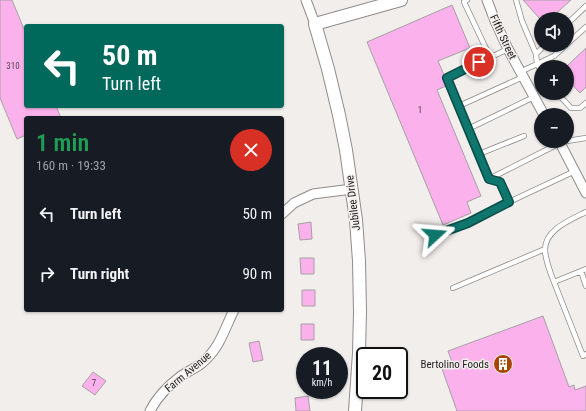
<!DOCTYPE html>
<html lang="en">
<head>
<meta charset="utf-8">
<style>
  body { margin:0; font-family:"Roboto Condensed",sans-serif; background:#242831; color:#f1f3f6; height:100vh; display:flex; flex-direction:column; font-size:15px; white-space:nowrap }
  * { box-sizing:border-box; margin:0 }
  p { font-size:13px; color:#9ea1a6 }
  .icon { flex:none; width:22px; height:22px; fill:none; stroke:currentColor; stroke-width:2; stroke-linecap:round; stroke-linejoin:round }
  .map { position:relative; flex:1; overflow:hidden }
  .drawer { position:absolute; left:24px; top:116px; width:260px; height:196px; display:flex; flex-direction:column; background:#171b24; border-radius:4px; box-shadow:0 1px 3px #0004 }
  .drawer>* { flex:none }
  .top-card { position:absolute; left:24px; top:24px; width:260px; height:84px; border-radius:4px; box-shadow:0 1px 3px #0004; background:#00695c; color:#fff; overflow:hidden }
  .buttons { position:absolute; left:534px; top:12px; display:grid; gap:8px }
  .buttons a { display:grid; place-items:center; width:40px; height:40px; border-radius:50%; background:#171b24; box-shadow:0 1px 3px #0004; font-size:20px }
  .speed { position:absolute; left:296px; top:347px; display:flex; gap:8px; font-size:20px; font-weight:700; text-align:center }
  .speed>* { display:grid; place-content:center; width:52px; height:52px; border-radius:50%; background:#171b24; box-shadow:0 1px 3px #0004; line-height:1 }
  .speed small { font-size:10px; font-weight:400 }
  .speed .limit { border:2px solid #111; border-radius:6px; background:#fff; color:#111 }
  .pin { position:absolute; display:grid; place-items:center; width:34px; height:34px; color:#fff; margin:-17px; border:2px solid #fff; border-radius:50%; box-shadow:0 1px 4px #0007 }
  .me { position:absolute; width:44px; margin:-22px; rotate:71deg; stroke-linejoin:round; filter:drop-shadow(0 0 3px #0008) }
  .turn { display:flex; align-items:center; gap:14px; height:84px; padding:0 12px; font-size:18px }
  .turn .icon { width:52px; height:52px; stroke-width:2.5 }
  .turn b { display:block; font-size:28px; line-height:34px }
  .round { display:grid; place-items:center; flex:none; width:42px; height:42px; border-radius:21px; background:#242831 }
  .overview { display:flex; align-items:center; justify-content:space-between; height:68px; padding:0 12px }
  h1 { font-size:24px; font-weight:600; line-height:30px; color:#1e9e55 }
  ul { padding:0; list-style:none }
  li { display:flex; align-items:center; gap:12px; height:60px; padding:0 12px }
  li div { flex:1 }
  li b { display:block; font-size:15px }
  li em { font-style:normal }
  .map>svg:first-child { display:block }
  .building { fill:#fbb1ec; stroke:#a4a1a3 }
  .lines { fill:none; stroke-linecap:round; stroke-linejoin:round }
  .lane-casing { stroke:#8f8c8a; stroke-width:6 }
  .street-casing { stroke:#8f8c8a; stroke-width:11 }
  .secondary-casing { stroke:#8f8c8a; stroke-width:14 }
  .lane { stroke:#fff; stroke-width:4.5 }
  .street { stroke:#fff; stroke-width:9 }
  .secondary { stroke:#fff; stroke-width:12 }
  .route-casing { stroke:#0a4d48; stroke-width:10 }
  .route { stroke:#0f766e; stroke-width:7 }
  .labels { text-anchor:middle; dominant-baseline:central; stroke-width:3; stroke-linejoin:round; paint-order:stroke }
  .number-label { font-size:9px; fill:#574352 }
  .street-label { font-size:11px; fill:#201e1e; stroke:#f2eeec }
  .poi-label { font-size:11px; fill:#201e1e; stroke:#f2eeec; text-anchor:end }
</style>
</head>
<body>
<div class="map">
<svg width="586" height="411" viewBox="0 0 586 411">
  <rect width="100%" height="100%" fill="#f2eeec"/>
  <path class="building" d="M0,0h12l14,34v72h30l5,12h-35v17l-9,4 -17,-41z
    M523,0h48l-21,19h-10z
    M452,5l18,43 -32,13 6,14 -1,4 3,7 -9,4 44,106 -14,6 4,11 -28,12 -76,-183z
    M586,48v39l-6,6 -13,-14v-13z
    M311,222l1,17 -12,1 -2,-16z
    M300,258h14v16h-13z
    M302,290h13v16h-13z
    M543,316l26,71 5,-2 1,5 11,-4v25h-129l-16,-45 11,-4 -4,-11z
    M301,324h13v16h-13z
    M259,341l4,19 -10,2 -4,-19z
    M93,372l13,9 -11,14 -13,-9z
    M308,396l2,15h-14l-1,-13z"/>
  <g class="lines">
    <defs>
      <path id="lane" d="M467,0l-3,2 26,55
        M516,0l6,21 14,33
        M567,24l19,-18
        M567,44l19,-17
        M508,49l-61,29 42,101 11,3 9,20 66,-31
        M541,71l-4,-7 -1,-10 9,-9
        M520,72l34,-16 12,-11
        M557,93l14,15h9l6,-5
        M459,106l64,-29
        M468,129l66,-32
        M567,141l19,-3
        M479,154l45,-18
        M489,179l71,-36
        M435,235l33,-12 41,-21
        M586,269l-32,13 29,74 3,-2
        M581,271l5,15
        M554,282c-4,-10 -8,-20 -9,-31 -1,-21 25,-31 41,-39
        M453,288l92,-39"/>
      <path id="street" d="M306,0l9,24
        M487,0l8,21 13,28 36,66
        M559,141l27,52
        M282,214l12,-11 19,-9 39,-5
        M150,411c7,-14 19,-26 31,-35 7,-5 15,-8 21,-13 18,-15 22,-33 32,-53"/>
      <path id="secondary" d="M355,411l4,-58 1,-41 -1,-51 -3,-41 -10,-70 -7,-35 -11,-46 -13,-45 86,-24"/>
    </defs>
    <use href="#lane" class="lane-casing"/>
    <use href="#street" class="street-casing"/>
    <use href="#secondary" class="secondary-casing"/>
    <use href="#lane" class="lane"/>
    <use href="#street" class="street"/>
    <use href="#secondary" class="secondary"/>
  </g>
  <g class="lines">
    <defs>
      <path id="route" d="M435,235l33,-12 41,-21 -9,-20 -11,-3 -42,-101 32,-16"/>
    </defs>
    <use href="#route" class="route-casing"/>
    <use href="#route" class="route"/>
  </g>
  <defs>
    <symbol id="building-disc" viewBox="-11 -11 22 22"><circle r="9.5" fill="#a64500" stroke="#f2eeec"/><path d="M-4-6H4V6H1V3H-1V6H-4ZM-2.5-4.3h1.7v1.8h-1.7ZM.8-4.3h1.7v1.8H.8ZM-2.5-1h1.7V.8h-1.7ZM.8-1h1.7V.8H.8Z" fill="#fff"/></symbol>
  </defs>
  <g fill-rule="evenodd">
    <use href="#building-disc" x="492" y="353" width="22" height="22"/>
  </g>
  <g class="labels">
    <g class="number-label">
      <text x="13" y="66">310</text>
      <text x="420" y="110">1</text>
      <text x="94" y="383">7</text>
    </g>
    <g class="street-label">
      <text transform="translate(503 37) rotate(65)">Fifth Street</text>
      <text transform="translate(353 203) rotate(-97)">Jubilee Drive</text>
      <text transform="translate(188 372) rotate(-40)">Farm Avenue</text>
    </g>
    <g class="poi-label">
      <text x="489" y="364">Bertolino Foods</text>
    </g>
  </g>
</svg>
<div class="buttons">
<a><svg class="icon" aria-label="sound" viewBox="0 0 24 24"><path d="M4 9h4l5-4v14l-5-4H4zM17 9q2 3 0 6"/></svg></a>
<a>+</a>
<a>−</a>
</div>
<div class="speed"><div>11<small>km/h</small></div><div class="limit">20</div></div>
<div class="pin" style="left:479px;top:62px;background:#d93025"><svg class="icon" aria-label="arrive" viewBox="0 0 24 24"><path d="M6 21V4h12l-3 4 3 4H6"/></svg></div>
<svg class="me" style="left:435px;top:235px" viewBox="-20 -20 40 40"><path d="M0-17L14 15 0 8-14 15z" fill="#0f766e" stroke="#fff" stroke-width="4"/></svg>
<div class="top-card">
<div class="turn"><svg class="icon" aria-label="left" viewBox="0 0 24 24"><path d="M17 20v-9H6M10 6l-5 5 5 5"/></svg><div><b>50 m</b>Turn left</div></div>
</div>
<section class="drawer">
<div class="overview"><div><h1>1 min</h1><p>160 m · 19:33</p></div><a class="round" style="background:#d93025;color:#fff"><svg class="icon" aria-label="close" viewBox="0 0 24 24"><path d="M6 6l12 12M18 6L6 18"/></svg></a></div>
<ul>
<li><svg class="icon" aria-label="left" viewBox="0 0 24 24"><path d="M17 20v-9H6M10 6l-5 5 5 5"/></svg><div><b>Turn left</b></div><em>50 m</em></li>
<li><svg class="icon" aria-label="right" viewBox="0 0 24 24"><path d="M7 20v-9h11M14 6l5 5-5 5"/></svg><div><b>Turn right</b></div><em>90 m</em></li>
</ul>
</section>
</div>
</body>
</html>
